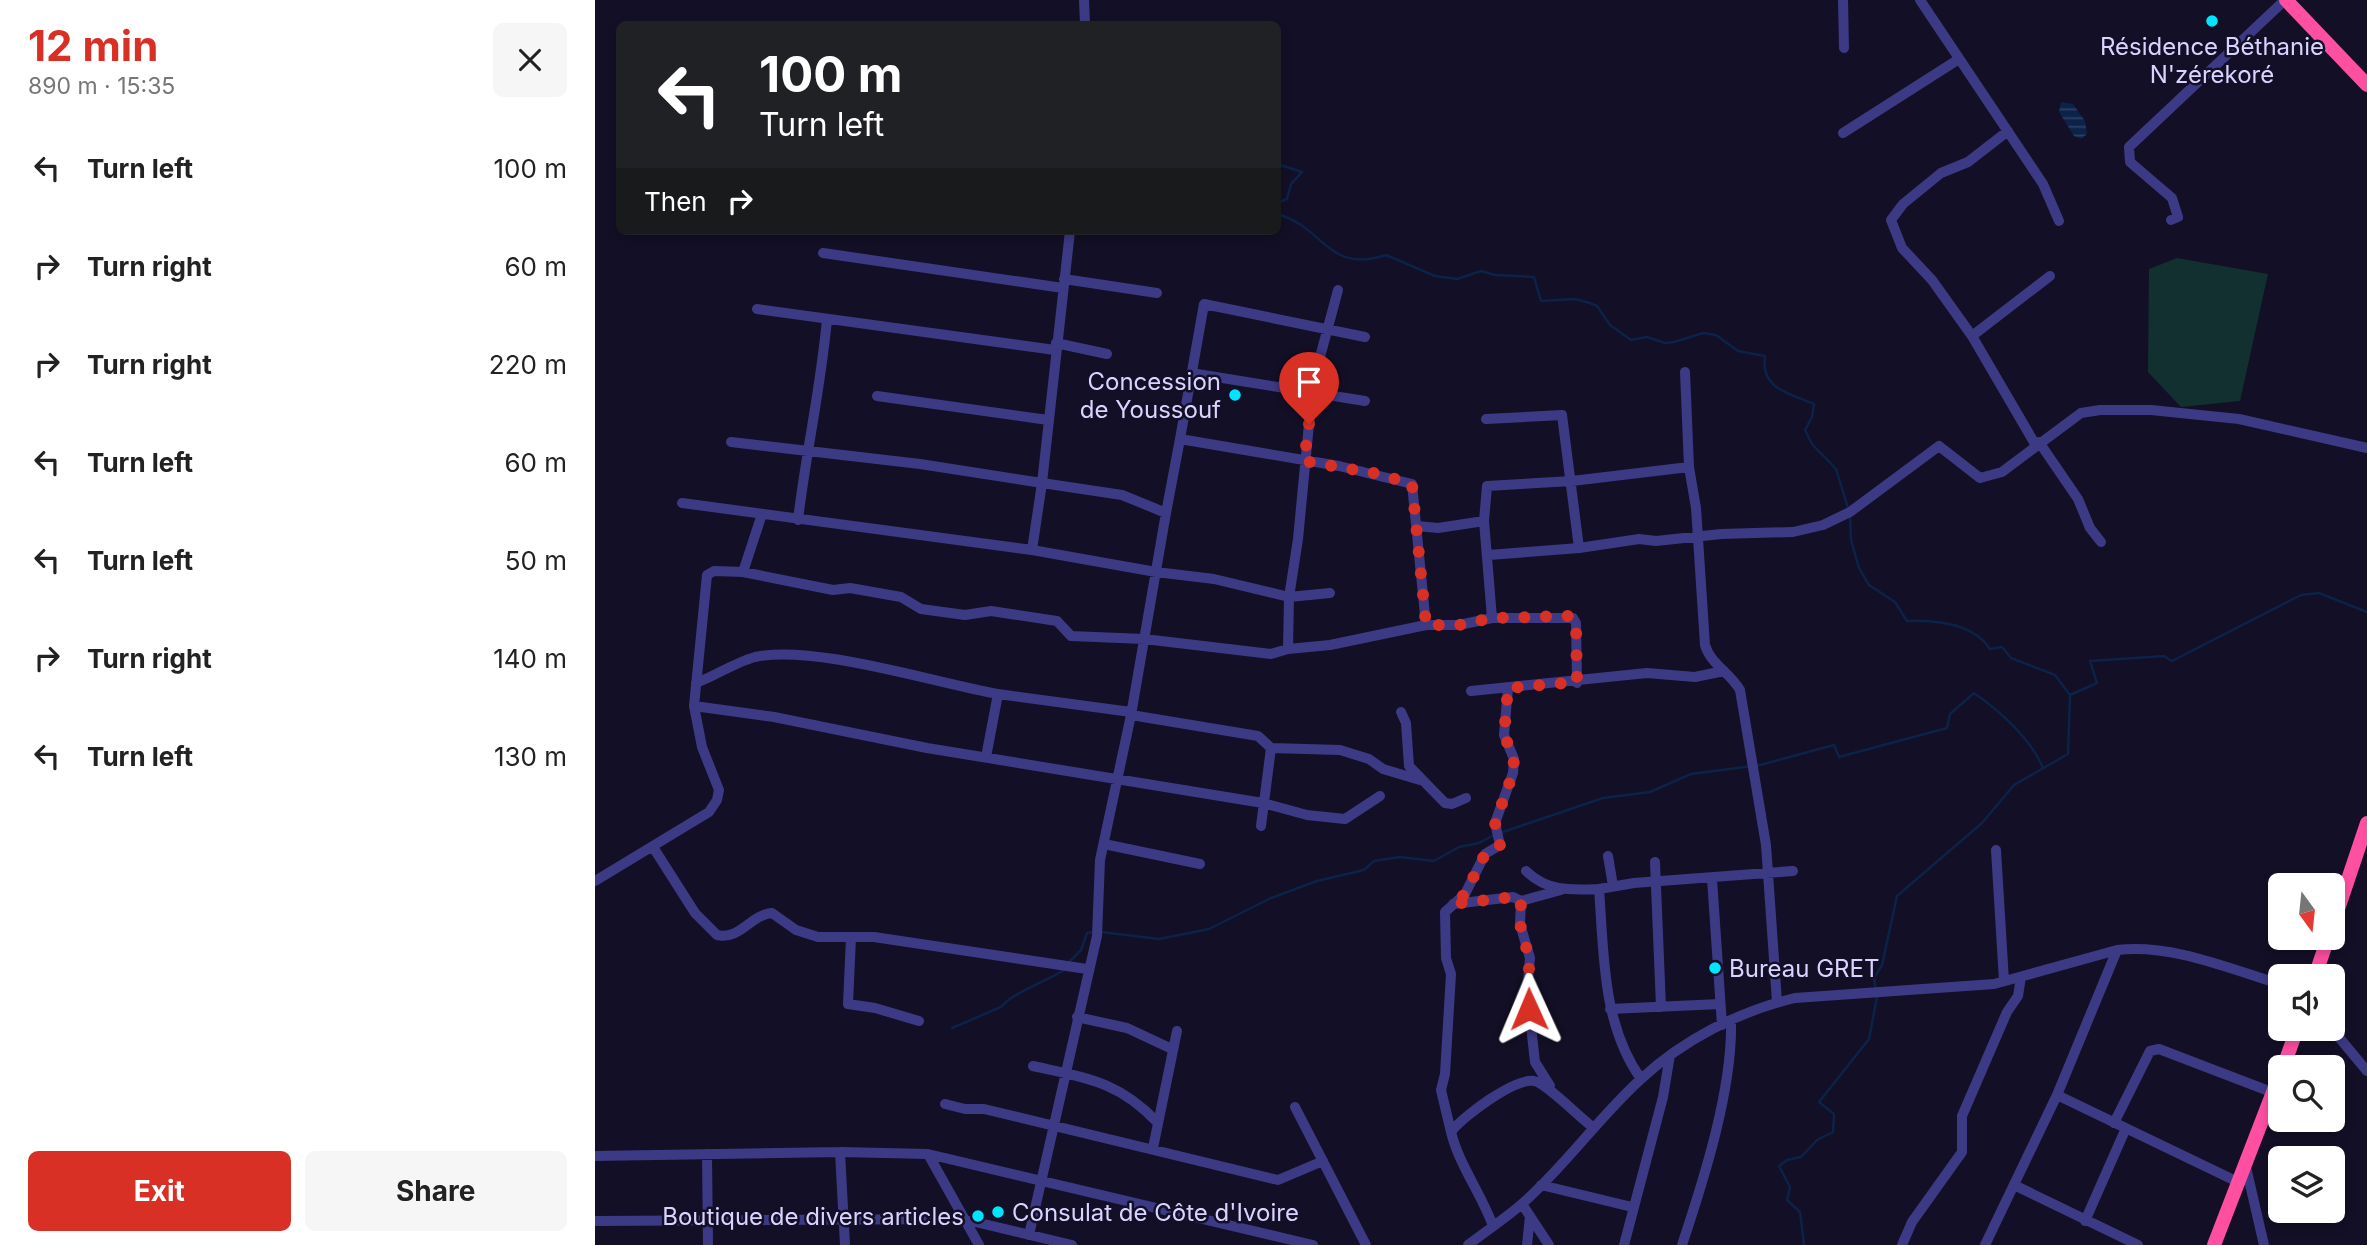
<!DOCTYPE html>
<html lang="en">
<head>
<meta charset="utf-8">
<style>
  body { margin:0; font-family:Inter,sans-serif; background:#f6f6f6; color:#222; height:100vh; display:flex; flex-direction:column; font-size:26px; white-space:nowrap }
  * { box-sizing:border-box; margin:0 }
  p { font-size:23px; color:#767676 }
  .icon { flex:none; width:38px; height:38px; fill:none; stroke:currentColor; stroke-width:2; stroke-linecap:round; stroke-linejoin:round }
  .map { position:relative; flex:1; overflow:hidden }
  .panel { display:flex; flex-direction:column; background:#fff; width:595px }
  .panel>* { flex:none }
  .guide { position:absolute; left:21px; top:21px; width:665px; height:214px; border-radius:10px; box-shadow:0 4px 10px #0003; background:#202124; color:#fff; overflow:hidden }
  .needle { width:46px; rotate:165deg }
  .tools { position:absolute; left:1673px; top:873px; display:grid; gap:14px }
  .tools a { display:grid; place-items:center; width:77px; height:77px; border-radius:10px; background:#fff; box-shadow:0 4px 10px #0003; font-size:35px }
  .pin { position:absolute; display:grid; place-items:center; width:60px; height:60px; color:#fff; margin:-72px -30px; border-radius:50% 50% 50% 0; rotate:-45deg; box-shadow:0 0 7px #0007 }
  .pin .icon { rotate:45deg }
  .me { position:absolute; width:77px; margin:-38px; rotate:359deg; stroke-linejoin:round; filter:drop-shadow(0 0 5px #0008) }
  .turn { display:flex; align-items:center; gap:24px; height:147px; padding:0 28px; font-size:32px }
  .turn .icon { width:91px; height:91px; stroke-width:2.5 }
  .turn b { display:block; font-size:49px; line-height:60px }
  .then { display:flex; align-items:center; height:66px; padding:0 28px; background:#0003; gap:14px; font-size:26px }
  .round { display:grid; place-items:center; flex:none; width:74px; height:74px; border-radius:10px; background:#f6f6f6 }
  .head { display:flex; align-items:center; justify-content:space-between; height:119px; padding:0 28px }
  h1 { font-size:42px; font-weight:700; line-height:52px; color:#d93025 }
  .action { display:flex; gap:14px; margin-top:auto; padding:14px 28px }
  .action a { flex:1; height:80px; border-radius:10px; background:#d93025; color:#fff; font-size:28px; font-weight:700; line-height:80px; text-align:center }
  .action a+a { background:#f6f6f6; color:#222 }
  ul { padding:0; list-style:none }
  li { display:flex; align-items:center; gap:21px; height:98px; padding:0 28px }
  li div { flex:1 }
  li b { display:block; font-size:26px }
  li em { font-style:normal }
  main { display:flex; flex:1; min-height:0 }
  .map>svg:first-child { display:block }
  .green { fill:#12302f }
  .water { fill:url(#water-rules) }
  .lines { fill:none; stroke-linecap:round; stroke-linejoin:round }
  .stream { stroke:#0c2248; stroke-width:2.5 }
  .minor { stroke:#3d3a85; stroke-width:10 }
  .highway { stroke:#ff4fa3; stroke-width:14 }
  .route { stroke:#d93025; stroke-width:12; stroke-dasharray:0 21.6 }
  .poi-dot { fill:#00e5ff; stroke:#130f26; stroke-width:2.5 }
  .labels { text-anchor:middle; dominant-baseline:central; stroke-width:5; stroke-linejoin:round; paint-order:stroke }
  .poi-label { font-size:24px; fill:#d9d4ff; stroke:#130f26; text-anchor:end }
</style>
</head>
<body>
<main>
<section class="panel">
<div class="head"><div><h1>12 min</h1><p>890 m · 15:35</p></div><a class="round"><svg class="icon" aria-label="close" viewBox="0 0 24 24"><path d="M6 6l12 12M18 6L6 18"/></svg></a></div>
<ul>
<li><svg class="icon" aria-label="left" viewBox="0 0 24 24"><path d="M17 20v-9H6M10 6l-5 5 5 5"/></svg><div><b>Turn left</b></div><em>100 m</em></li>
<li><svg class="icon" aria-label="right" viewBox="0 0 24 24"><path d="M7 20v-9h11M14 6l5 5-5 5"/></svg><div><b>Turn right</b></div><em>60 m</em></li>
<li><svg class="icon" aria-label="right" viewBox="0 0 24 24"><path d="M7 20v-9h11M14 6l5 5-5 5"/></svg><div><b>Turn right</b></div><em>220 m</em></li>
<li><svg class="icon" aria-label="left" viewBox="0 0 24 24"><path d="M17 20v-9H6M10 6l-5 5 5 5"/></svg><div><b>Turn left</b></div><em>60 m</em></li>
<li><svg class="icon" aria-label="left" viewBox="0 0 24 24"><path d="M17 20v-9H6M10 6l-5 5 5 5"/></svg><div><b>Turn left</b></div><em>50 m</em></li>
<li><svg class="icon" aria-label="right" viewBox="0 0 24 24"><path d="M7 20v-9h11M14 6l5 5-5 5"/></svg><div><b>Turn right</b></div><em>140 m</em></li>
<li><svg class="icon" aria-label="left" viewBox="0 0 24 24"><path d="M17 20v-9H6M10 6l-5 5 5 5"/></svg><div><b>Turn left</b></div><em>130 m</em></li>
</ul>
<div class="action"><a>Exit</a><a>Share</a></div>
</section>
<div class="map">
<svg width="1772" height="1245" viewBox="0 0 1772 1245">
  <defs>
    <pattern id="water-rules" width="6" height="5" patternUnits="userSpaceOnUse" patternTransform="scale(1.75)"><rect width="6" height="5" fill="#0c2248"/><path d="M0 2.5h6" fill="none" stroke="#2f4163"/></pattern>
  </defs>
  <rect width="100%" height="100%" fill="#130f26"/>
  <path class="green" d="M1582,258l91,16 -28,127 -59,6 -33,-35 1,-103z"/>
  <path class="water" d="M1466,102l12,2 12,17 2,13 -6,5 -7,-3 -15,-24z"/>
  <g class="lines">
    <path class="stream" d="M682,164l25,8 -11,12 -4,15 -10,4
      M682,214c48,13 50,60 109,41l49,21 22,3 24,-8 14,4 39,2 7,24 34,-2 15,4 7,3 13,19 21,15 16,-3 18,6 9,-1 29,-9 13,2 22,16 27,5c-5,33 24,37 49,48l-2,13 -7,13 7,14 24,25 12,39
      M1255,515l1,25 8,28 10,17 26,17 12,19c29,-1 66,2 83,28l12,-2 9,11 44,17 15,20
      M905,833l103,-35 47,-6 41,-18 69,-9 74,-20 5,12 108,-29 3,-14 24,-21c26,18 57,46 69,75
      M506,932l58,7 50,-10 62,-31 46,-17 47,-11 10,-9 26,-4 34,4 25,-14 20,-4 15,-8
      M472,964l14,-14 6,-17 7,-1
      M1281,990l-2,-12 8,-13 15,-69 85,-73 32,-38 54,-31 2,-59 27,-12 -7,-22 74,-5 8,5 129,-66 18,-2 48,19
      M357,1028l49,-21c11,-14 46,-26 63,-37
      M1209,1245l-4,-33 -13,-12 3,-13 -11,-21 8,-6 14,-3 16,-17 16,-8 1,-18 -15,-12 50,-63 8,-42"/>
    <path class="minor" d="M489,0l1,24
      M1248,0l1,48
      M1325,0l123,184 16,37
      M1413,131l-40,31 -27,11 -38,31 -12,16 11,28 30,32 40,56 63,108
      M1248,133l116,-74
      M1576,220l7,-3 -6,-19 -42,-36 -1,-15 156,-147
      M228,253l240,35
      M469,279l93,14
      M743,290l-18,67 -11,67 -11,115 -9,58 -1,52 42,-4 96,-20h33l33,-7 -8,-97 3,-35 85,-5 117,-14
      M162,309l298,41
      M1377,336l78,-60
      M461,343l51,11
      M1090,372l4,95 7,41 9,137c6,20 25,27 35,45l26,155 11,157
      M596,373l174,28
      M282,396l171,24
      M891,419l76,-4 17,133
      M585,439l24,-135 161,33
      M136,442l189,22 122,19 -10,67
      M1444,442l39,57 12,29 11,14
      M87,503l350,47 124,22 58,7 75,18 41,-4
      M571,513l14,-74 159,27 73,18 14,141
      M203,520c8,-68 23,-133 29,-201
      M822,526l21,2 46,-7
      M894,555l90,-7 60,-9 17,2 65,-7 72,-2 30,-7 27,-13 89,-66 41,32 22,-6 79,-59 19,-3h51l88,9 128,29
      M148,572l90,18 17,-2 51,9 20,12 44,6 26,-4 66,10 14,15 73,3 127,15 17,-5
      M897,618h81l3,5 1,60
      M101,683c19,-7 40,-21 59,-26 59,-13 180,26 243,37
      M876,691l176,-18 48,4 29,-6
      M99,706l80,11 153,31 336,55 44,12 38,4 35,-23
      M806,712l5,11 3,43 36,37 7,1 14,-6
      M536,715l127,21 13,12 -10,78
      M676,748l69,2 29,9 14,10 37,11
      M391,757l12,-63 133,18
      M509,844l96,20
      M58,847l42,66 22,22c24,5 33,-20 55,-22l24,17 22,7h56l213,32
      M1401,850l8,131
      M1013,856l5,30
      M1060,862l6,145
      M931,871c22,21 45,19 73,18
      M1117,879l10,146
      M0,881l114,-69 8,-12 2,-10 -17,-43 -8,-41 13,-131 7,-4 29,1 19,-58
      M858,904l60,-7 8,4
      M256,937l-3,67 27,4 44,13
      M1015,1009l110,-5
      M482,1017l50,11 45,21
      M1737,1029l35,42
      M438,1066c53,12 85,15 124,56
      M1046,1079c-39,-55 -37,-125 -42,-190l35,-6 159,-12
      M955,1086l-15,-24 -8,-72 3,-32 -10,-34 1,-23 40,-11
      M1462,1095l183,88
      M350,1104l20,5h19l294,71 45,-19
      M700,1107l71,138
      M1519,1123l36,-72 9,-2 115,44
      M856,1132l-10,-42 4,-16 6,-100 -5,-16 -1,-46 20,-18 20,-40 15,-9 -5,-22 18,-50 1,-14 -10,-24 4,-47
      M558,1148l24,-117
      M245,1152l5,93
      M112,1154l1,91
      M333,1154l51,91
      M0,1156l245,-4 88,2 385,91
      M1651,1167l18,78
      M946,1185l91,22
      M1419,1185l124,60
      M927,1204l27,41
      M0,1221l368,-2 109,26
      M1490,1221l41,-93
      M898,1226c-12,-33 -34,-61 -42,-94 11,-15 63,-54 83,-51 11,1 46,37 60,47
      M434,1235l68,-299 3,-76 31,-145 35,-202 -44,-18 -80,-12 28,-252
      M873,1245c18,-14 38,-27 55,-42 43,-38 76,-86 118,-124 42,-39 98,-68 154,-81l199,-14 123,-34c56,-6 110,18 163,34
      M932,1245l3,-29
      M1029,1245l39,-148 7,-42
      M1087,1245c22,-66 51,-157 49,-225
      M1307,1245l10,-23 50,-70v-36l45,-104 11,-16 3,-19
      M1390,1245l72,-150 60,-145"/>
    <path class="highway" d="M1691,0l81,85
      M1738,924l34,-101
      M1720,976l13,-38
      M1688,1068l14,-39
      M1619,1245l66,-171"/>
  </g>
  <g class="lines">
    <path class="route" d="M714,424l-5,37 75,13 33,10 14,141h33l33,-7 76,-2 8,7 1,59 -69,6 -4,47 10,23 -1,15 -18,50 5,22 -15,9 -20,40 -12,10 60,-7 8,4 -1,23 9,34v51"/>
  </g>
  <g class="poi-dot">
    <circle cx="1617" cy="21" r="7"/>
    <circle cx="640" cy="395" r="7"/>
    <circle cx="1120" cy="968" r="7"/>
    <circle cx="403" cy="1212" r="7"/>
    <circle cx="383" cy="1216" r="7"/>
  </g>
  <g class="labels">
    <g class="poi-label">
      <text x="1617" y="46" text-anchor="middle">Résidence Béthanie<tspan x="1617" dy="28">N'zérekoré</tspan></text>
      <text x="626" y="381">Concession<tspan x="626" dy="28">de Youssouf</tspan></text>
      <text x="1134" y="968" text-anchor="start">Bureau GRET</text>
      <text x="417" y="1212" text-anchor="start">Consulat de Côte d'Ivoire</text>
      <text x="369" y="1216">Boutique de divers articles</text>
    </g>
  </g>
</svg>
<div class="tools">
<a><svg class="needle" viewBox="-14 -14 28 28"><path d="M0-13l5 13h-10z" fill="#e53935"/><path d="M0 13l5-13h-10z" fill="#767676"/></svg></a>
<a><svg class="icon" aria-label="sound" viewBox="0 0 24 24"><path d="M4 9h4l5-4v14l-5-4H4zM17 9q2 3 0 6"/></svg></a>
<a><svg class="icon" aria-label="search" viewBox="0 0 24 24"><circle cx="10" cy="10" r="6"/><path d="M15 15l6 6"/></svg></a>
<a><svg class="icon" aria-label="layers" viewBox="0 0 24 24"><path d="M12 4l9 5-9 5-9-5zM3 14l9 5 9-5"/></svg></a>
</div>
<div class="pin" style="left:714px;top:424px;background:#d93025"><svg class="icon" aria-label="arrive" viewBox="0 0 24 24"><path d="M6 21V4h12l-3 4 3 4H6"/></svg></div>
<svg class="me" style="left:934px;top:1009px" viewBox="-20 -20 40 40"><path d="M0-17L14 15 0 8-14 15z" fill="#d93025" stroke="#fff" stroke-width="4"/></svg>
<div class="guide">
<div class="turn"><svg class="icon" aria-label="left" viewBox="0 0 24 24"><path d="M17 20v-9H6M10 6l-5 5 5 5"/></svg><div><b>100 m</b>Turn left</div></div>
<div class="then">Then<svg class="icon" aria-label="right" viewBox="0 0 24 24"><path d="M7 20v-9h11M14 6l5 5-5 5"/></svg></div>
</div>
</div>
</main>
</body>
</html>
